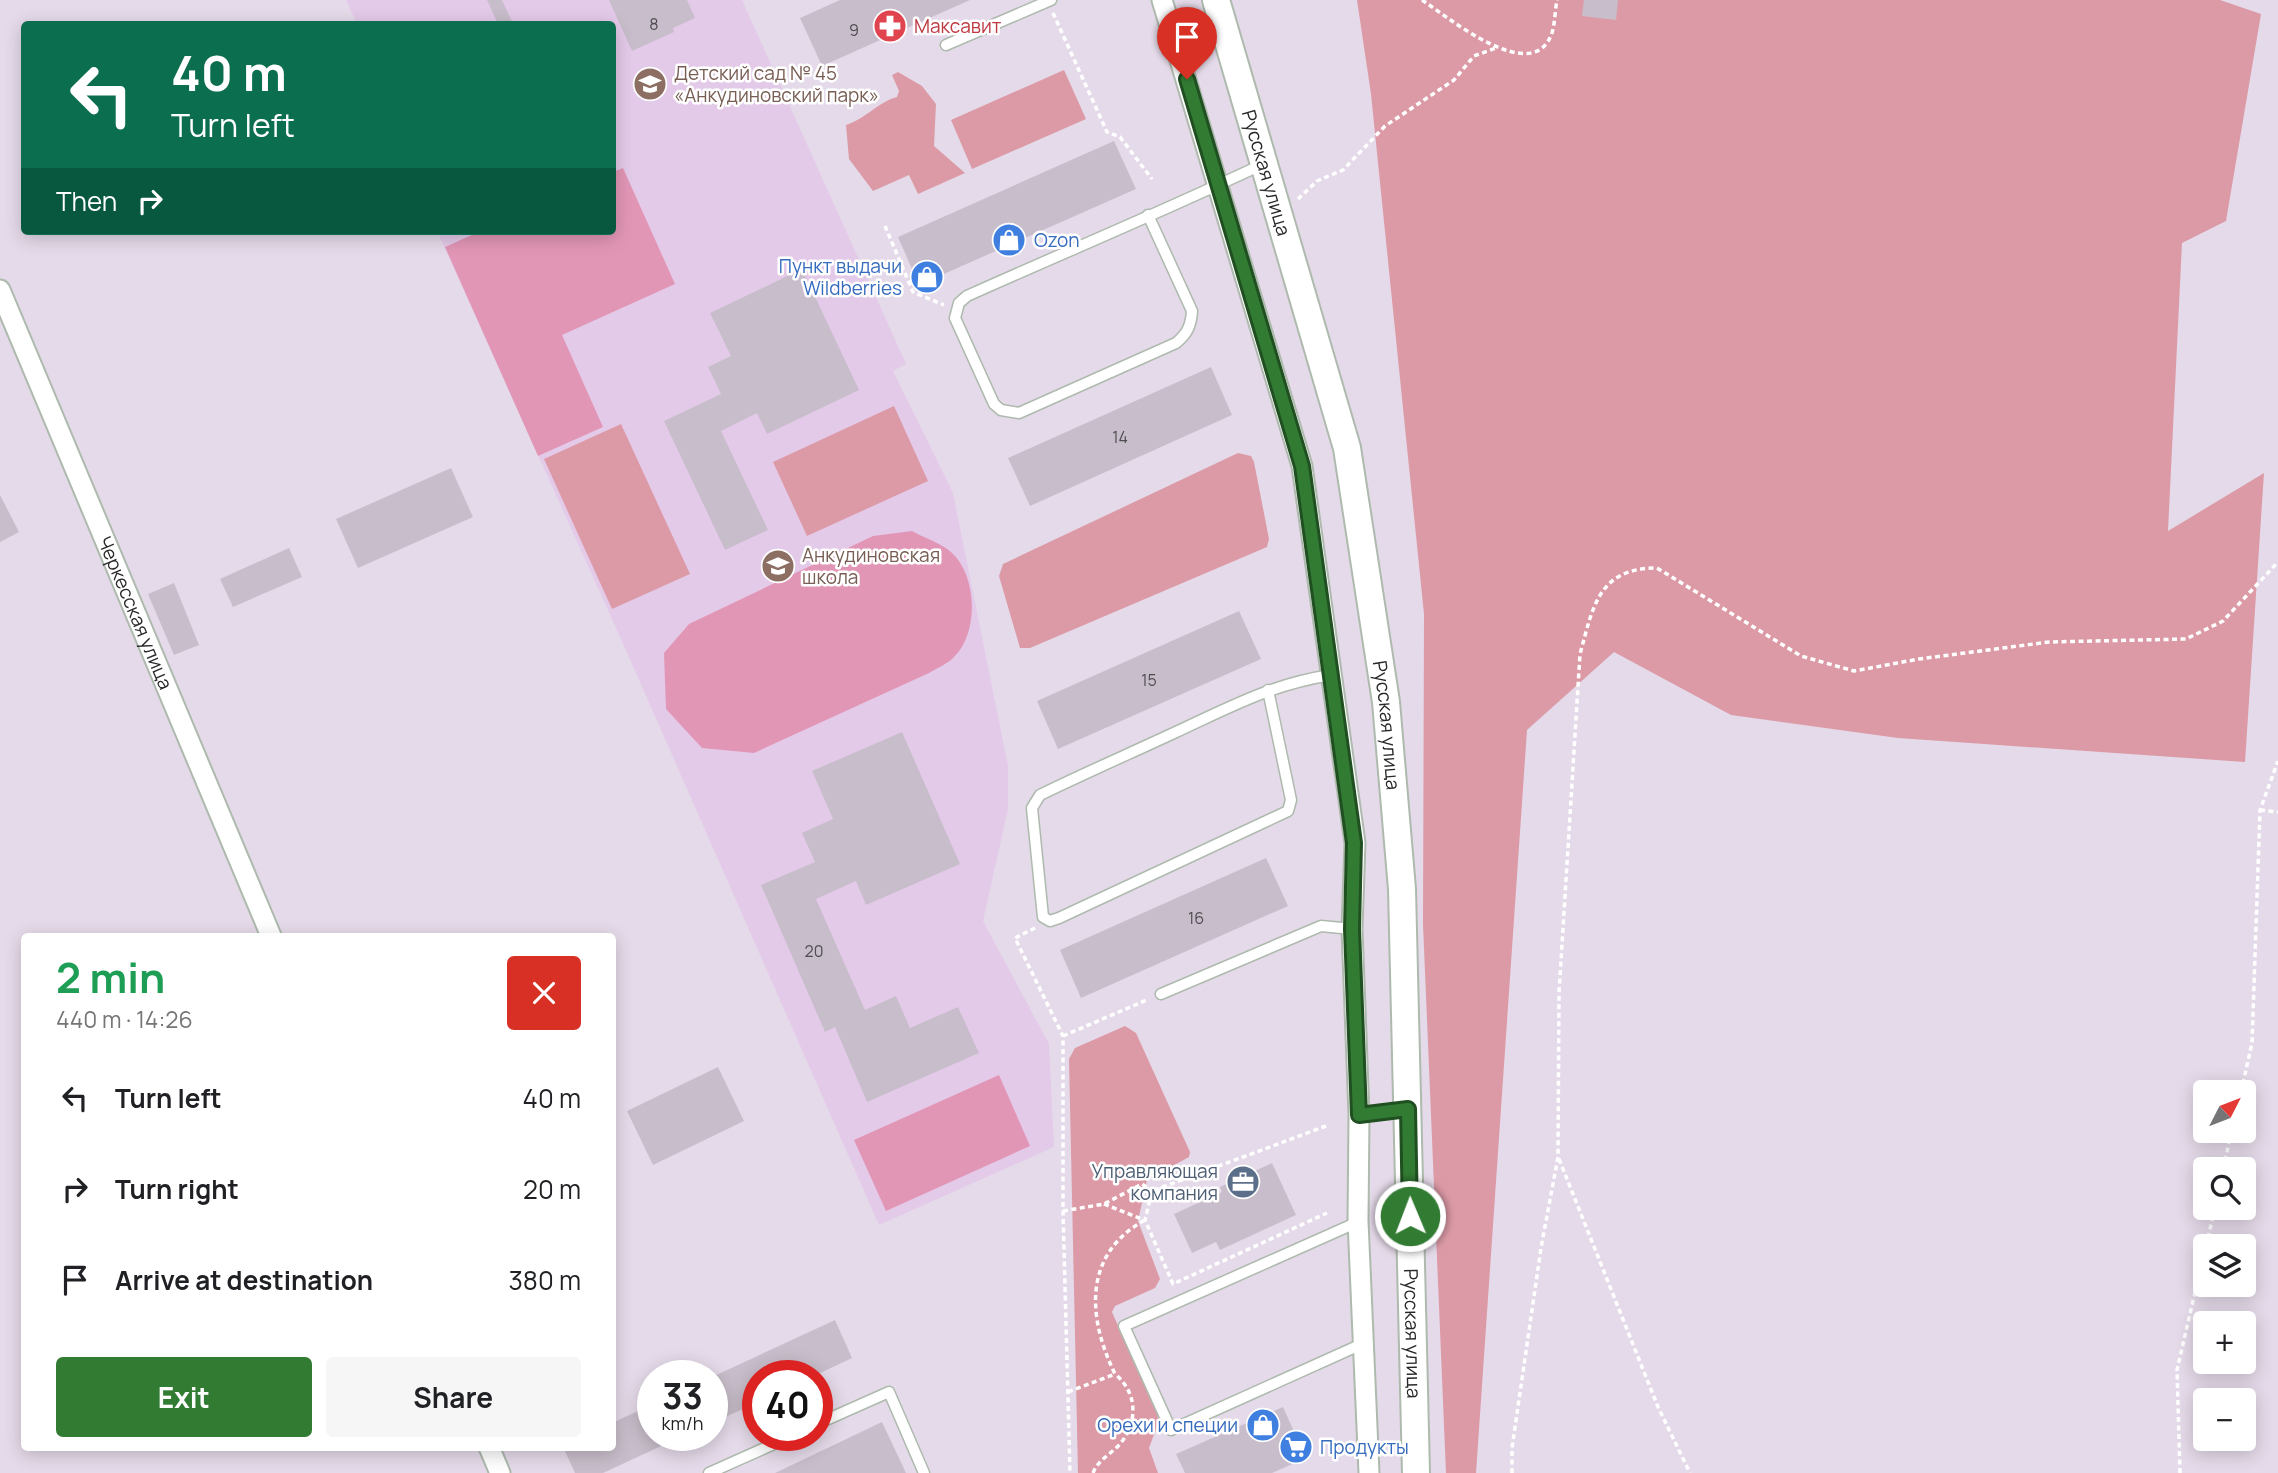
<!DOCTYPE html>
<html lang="en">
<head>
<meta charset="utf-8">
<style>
  body { margin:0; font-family:Manrope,sans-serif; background:#f6f6f6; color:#202124; height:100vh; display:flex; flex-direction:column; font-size:26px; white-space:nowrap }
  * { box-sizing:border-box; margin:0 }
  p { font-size:23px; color:#757577 }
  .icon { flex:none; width:38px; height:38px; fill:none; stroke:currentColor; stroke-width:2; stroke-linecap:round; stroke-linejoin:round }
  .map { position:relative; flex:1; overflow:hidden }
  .drawer { position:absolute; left:21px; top:933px; width:595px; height:518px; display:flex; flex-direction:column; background:#fff; border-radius:7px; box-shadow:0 4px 18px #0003 }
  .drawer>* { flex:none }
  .hud { position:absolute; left:21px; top:21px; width:595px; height:214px; border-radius:7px; box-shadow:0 4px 18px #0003; background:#0b6e4f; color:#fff; overflow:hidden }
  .needle { width:46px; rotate:48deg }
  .controls { position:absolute; left:2193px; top:1080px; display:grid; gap:14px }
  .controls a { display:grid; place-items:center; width:63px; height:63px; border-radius:7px; background:#fff; box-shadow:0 4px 18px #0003; font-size:35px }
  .speed { position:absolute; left:637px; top:1360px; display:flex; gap:14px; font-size:35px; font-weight:700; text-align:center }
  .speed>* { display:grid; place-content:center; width:91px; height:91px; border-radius:50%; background:#fff; box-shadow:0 4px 18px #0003; line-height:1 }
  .speed small { font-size:18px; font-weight:400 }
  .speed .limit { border:10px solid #d22; background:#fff; color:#111 }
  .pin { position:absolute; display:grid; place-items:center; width:60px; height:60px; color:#fff; margin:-72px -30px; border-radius:50% 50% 50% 0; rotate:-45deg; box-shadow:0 0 7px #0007 }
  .pin .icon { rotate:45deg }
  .me { position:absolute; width:77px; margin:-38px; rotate:359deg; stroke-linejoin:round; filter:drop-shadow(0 0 5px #0008) }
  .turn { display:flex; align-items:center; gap:24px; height:147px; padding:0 35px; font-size:32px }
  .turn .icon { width:91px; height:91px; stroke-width:2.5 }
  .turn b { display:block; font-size:49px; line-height:60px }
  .then { display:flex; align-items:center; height:66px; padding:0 35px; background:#0003; gap:14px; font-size:26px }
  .round { display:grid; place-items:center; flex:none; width:74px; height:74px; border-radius:7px; background:#f6f6f6 }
  .overview { display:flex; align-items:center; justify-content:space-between; height:119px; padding:0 35px }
  h1 { font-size:42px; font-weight:700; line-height:52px; color:#1e9e55 }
  .cta { display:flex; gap:14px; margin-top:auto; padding:14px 35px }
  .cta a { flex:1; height:80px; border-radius:7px; background:#327b33; color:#fff; font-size:28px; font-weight:700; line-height:80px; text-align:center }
  .cta a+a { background:#f6f6f6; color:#202124 }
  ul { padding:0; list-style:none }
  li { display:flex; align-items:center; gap:21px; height:91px; padding:0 35px }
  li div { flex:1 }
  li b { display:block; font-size:26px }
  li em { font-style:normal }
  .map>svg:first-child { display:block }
  .education { fill:#e4cae9 }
  .green { fill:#dc9aa6 }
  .pitch { fill:#e296b6 }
  .building { fill:#c8becb }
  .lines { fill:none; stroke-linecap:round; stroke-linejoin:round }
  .lane-casing { stroke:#aebaad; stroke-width:13 }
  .street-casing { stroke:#aebaad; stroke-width:23 }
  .secondary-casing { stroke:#aebaad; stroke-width:30 }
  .path { stroke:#fff; stroke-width:3.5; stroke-dasharray:5 3.5; stroke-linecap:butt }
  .lane { stroke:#fff; stroke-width:10 }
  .street { stroke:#fff; stroke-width:19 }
  .secondary { stroke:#fff; stroke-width:26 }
  .route-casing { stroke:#205021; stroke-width:18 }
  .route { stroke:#327b33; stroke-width:12 }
  .labels { text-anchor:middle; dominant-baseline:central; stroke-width:5; stroke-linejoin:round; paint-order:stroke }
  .number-label { font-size:16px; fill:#4f4d50 }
  .health-label { font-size:19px; fill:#be3a42; stroke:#fff; text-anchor:start }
  .education-label { font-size:19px; fill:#785e54; stroke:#fff; text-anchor:start }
  .street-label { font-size:19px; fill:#272727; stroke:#fff }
  .shop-label { font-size:19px; fill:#366cbe; stroke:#fff; text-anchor:start }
  .service-label { font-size:19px; fill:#4e5e75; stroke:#fff; text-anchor:end }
</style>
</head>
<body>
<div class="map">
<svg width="2278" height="1473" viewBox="0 0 2278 1473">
  <rect width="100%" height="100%" fill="#e5dae9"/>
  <path class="education" d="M346,0h396l164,364 -13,7 60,122 55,273v43l-25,112 66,123 5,103 -175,78 -258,-586 -184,-408h175v-207h-255z"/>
  <path class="green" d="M1357,0h863l41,14 -35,207 -44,22 -14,288 96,-58 -19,289 -347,-24 -167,-23 -117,-63 -87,78 -51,743h-30l-23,-549 1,-310 -53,-520z
    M1064,70l22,49 -114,50 -21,-49z
    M898,72l24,14 14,18 -2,42 31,27 -47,21 -9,-19 -36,16 -24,-32 -3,-34c19,-6 34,-24 51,-28l2,-6 -7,-16z
    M894,406l34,75 -121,55 -34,-74z
    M621,424l69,150 -78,35 -68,-150z
    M1238,453l13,3 3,6 15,77 -2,8 -237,101h-10l-21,-72 4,-12z
    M1125,1026l11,7 54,119 -1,5 -42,23 -9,41 22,58 -5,9 -40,18 -3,6 45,102 2,7 -10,27 9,25h-80l-9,-414 6,-11z"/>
  <path class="pitch" d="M623,168l52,116 -113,51 41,92 -65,29 -93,-209 36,-16h131l1,-59z
    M912,531c12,7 29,12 39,21 27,24 28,82 2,106 -6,6 -16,10 -24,15l-175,80 -52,-5 -36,-39 -2,-56 25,-29 184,-88z
    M999,1075l31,71 -144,65 -32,-71z"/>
  <path class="building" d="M487,0h15l11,24h-15z
    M609,0h78l8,18 -22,10 1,4 -42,19z
    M840,0h130l-148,66 -22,-48z
    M1584,0h34l-2,20 -34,-4z
    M1114,141l22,48 -217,96 -21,-48z
    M802,269l57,121 -92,44 -10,-21 -36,18 47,99 -43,20 -61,-129 57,-27 -13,-27 23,-11 -21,-43z
    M1211,367l21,48 -202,91 -22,-48z
    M451,468l22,49 -115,51 -22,-49z
    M0,495l19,37 -19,10z
    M289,548l13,29 -69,30 -13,-28z
    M174,583l25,62 -25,10 -26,-61z
    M1239,611l22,48 -203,90 -21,-48z
    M902,732l58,132 -94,41 -10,-24 -40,18 49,111 31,-14 14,32 48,-21 21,46 -112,49 -32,-75 -10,5 -64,-147 54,-23 -13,-29 31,-14 -21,-48z
    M1266,858l22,48 -207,92 -21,-48z
    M718,1067l26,54 -91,44 -26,-54z
    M1272,1163l24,52 -76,35 -4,-8 -24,11 -18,-39 48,-22 -2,-5z
    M835,1320l17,38 -38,18h-56v26l-46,21v-46z
    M653,1404v31h32l-82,38h-28l-12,-26h49v-24z
    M1283,1407l23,51 -34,15h-87l-9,-19z
    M882,1422l24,51h-131z"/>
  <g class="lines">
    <defs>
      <path id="lane" d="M946,45l105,-45
        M1148,215l44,96c-1,15 -5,23 -16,32l-157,70 -18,-3 -7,-6 -39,-86 4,-15 8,-7c98,-44 197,-85 294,-131
        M1268,690l23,110 -3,11 -229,107 -9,3 -7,-4 -11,-109 8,-13c45,-22 91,-42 136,-63 54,-25 96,-48 155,-57
        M1161,994l160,-68 31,3
        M1359,1115l48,-6
        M1358,1222l-234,104 47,104 191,-86
        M817,1424l72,-32 35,81
        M709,1473l85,-38"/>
      <g id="street">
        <path d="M1162,0l140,466 53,377 -3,86 7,186 -1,106 11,252"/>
        <path id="s1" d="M0,290l271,646"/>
        <path d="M489,1447l11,26"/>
      </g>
      <g id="secondary">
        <path id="s2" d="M1216,0l131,448 39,254 16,187 14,584"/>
      </g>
    </defs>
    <use href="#lane" class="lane-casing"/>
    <use href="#street" class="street-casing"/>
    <use href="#secondary" class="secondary-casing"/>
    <path class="path" d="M1422,0c26,17 111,88 130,33 3,-10 3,-23 5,-33
      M1053,13l54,119 13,5 32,42
      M1298,199l19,-18 26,-11 42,-44 69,-46 20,-24 22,-8
      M885,226l28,66 31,13
      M2260,810l18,2
      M1035,928l-20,10 48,98v175l7,262
      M1063,1036l86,-37
      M2241,1092l11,-49 8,-233 18,-49
      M1326,1126l-174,65 -7,29 28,64 154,-71
      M1559,1159l99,248 32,66
      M2223,1169l9,-39
      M1104,1204l40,16
      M1063,1211l41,-7 38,-20 10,7
      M2206,1246l9,-38
      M1068,1392l47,-18c-28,-57 -32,-120 30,-154
      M1093,1473c5,-13 18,-19 27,-29 18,-22 18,-51 -5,-70
      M1512,1473v-25l29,-200 17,-91 1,-164 21,-339c13,-47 18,-86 77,-86l144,88 53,15 65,-12 130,-17 137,-3 37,-18 55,-59
      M2180,1473l-3,-103 28,-121"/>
    <use href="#lane" class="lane"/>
    <use href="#street" class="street"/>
    <use href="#secondary" class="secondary"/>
  </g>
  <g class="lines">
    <defs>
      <path id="route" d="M1187,79l115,387 52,377 -2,86 7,186 49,-6 2,107"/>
    </defs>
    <use href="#route" class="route-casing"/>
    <use href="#route" class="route"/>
  </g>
  <defs>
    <symbol id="pharmacy-disc" viewBox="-11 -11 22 22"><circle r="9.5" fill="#e0444e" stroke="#fff"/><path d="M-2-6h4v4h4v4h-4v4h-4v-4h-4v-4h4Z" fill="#fff"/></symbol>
    <symbol id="school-disc" viewBox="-11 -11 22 22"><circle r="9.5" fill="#8d6e63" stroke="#fff"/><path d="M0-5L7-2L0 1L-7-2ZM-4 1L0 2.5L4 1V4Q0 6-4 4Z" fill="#fff"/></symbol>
    <symbol id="shop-disc" viewBox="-11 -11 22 22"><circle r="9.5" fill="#3f7fe0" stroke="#fff"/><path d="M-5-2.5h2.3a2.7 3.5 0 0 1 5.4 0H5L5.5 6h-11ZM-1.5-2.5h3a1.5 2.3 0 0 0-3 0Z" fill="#fff"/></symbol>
    <symbol id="office-disc" viewBox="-11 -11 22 22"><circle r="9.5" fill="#5c6f8a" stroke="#fff"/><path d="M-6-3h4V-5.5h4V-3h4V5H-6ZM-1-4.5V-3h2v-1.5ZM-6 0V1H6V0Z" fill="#fff"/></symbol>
    <symbol id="supermarket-disc" viewBox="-11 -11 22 22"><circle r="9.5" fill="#3f7fe0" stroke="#fff"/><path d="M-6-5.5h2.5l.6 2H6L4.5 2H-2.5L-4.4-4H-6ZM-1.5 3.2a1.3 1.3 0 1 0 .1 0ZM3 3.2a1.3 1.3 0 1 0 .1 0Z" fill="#fff"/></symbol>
  </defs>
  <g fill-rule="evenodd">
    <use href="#pharmacy-disc" x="871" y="7" width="38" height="38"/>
    <use href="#school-disc" x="631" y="65" width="38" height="38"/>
    <use href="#shop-disc" x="990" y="221" width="38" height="38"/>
    <use href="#shop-disc" x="908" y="258" width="38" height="38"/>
    <use href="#school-disc" x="759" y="547" width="38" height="38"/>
    <use href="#office-disc" x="1224" y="1163" width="38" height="38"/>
    <use href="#shop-disc" x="1244" y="1406" width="38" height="38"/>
    <use href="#supermarket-disc" x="1277" y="1428" width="38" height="38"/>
  </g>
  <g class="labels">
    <g class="number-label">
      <text x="654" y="24">8</text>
      <text x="854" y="30">9</text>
      <text x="1120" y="437">14</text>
      <text x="1149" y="680">15</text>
      <text x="1196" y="918">16</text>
      <text x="814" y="951">20</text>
    </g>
    <g class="health-label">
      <text x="914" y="26">Максавит</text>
    </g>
    <g class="education-label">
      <text x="674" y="73">Детский сад № 45<tspan x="674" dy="22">«Анкудиновский парк»</tspan></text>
      <text x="802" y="555">Анкудиновская<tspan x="802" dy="22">школа</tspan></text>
    </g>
    <g class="street-label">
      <text stroke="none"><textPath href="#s2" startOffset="180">Русская улица</textPath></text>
      <text stroke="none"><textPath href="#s1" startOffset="350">Черкесская улица</textPath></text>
      <text stroke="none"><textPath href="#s2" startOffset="747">Русская улица</textPath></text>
      <text stroke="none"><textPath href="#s2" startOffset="1356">Русская улица</textPath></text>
    </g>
    <g class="shop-label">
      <text x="1034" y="240">Ozon</text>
      <text x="902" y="266" text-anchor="end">Пункт выдачи<tspan x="902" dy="22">Wildberries</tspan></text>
      <text x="1238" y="1425" text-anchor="end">Орехи и специи</text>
      <text x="1320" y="1447">Продукты</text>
    </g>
    <g class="service-label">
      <text x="1218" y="1171">Управляющая<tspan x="1218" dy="22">компания</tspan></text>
    </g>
  </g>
</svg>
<div class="controls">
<a><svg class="needle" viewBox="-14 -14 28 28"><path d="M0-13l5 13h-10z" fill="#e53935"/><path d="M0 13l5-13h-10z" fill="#757577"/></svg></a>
<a><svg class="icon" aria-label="search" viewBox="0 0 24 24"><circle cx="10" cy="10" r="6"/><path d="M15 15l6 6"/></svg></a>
<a><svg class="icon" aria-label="layers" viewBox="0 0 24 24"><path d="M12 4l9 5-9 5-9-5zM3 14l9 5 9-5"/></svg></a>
<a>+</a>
<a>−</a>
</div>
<div class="speed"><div>33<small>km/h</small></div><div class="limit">40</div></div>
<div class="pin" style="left:1187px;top:79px;background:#d93025"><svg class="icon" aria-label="arrive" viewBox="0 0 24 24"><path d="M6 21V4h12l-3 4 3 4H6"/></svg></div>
<svg class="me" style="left:1410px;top:1216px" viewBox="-20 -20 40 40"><circle r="17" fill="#327b33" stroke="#fff" stroke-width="3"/><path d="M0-11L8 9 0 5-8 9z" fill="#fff"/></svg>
<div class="hud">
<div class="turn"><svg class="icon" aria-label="left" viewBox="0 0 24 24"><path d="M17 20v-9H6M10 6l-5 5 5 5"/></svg><div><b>40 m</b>Turn left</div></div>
<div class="then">Then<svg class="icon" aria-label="right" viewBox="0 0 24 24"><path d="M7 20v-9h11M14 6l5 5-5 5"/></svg></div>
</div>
<section class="drawer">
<div class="overview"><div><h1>2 min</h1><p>440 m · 14:26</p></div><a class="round" style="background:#d93025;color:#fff"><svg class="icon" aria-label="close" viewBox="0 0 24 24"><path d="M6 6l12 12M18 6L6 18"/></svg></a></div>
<ul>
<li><svg class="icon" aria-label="left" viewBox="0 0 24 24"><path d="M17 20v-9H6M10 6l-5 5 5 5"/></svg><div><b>Turn left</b></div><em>40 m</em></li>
<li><svg class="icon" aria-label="right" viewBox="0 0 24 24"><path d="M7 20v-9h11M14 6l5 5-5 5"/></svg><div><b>Turn right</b></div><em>20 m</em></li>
<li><svg class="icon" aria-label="arrive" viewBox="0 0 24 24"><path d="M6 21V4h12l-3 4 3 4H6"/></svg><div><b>Arrive at destination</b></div><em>380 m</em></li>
</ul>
<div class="cta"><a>Exit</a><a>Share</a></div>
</section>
</div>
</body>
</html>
